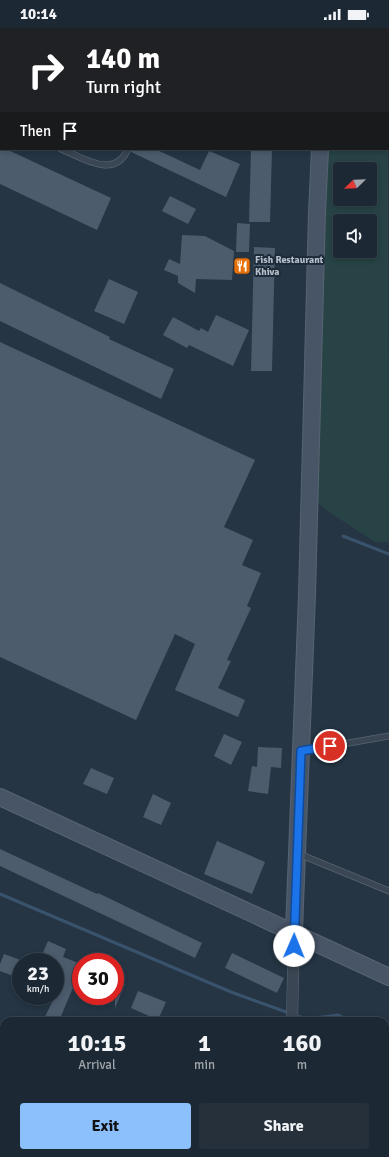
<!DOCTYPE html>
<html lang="en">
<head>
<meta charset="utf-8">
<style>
  body { margin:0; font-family:Signika,sans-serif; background:#25303b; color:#f1f3f6; height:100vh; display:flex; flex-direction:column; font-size:15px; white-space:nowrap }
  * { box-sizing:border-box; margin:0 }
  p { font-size:13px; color:#a0a6ac }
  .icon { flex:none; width:22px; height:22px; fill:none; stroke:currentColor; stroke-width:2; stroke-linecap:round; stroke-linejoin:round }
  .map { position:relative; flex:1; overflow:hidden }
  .panel { position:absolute; left:0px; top:989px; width:389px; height:140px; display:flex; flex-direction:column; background:#1c2833; border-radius:12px 12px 0 0; box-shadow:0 2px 6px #0003,0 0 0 1px #3a444e }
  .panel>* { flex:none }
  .banner { position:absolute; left:0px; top:0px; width:389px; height:122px; box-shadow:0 2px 6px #0003,0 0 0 1px #3a444e; background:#202124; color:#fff; overflow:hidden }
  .needle { width:26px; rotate:247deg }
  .tools { position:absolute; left:333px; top:134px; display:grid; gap:8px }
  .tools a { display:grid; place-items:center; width:44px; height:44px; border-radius:4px; background:#1c2833; box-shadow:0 2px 6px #0003,0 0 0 1px #3a444e; font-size:20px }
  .speed { position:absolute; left:12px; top:925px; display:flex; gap:8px; font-size:20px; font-weight:700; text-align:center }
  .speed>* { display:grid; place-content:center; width:52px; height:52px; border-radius:50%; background:#1c2833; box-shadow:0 2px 6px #0003,0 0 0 1px #3a444e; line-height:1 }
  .speed small { font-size:10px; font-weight:400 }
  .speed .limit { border:6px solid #d22; background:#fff; color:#111 }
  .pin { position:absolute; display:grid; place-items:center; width:34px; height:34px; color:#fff; margin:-17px; border:2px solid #fff; border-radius:50%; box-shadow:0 1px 4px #0007 }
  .me { position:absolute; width:44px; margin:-22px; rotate:1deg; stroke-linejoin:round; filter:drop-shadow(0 0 3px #0008) }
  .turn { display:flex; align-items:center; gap:14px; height:84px; padding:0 20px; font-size:18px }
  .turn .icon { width:52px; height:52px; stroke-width:2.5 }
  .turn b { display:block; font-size:28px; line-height:34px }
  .then { display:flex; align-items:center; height:38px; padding:0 20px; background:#0003; gap:8px; font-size:15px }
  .eta { display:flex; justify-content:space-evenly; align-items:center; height:68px; text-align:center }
  .eta b { font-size:24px; font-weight:700; line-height:28px }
  .button { display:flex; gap:8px; margin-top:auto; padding:8px 20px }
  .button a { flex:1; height:46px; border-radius:4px; background:#8cc0fd; color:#111; font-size:16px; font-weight:700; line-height:46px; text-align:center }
  .button a+a { background:#25303b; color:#f1f3f6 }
  .status { display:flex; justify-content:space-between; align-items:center; height:28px; padding:0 20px; background:#1c2833; direction:ltr }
  .status svg { height:11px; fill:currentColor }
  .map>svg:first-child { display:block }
  .green { fill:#274345; fill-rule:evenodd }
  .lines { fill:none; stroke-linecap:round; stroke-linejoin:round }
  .stream { stroke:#3a536d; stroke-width:3 }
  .building { fill:#4c5c6d }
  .service-casing { stroke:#586471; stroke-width:7 }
  .minor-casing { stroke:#586471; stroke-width:12 }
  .secondary-casing { stroke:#586471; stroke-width:18 }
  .path { stroke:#466061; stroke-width:1.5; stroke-dasharray:3 3; stroke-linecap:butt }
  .service { stroke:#3a4653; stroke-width:5.5 }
  .minor { stroke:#3a4653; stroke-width:11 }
  .secondary { stroke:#485567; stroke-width:16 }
  .route-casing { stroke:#114b97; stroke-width:10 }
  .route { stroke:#1a73e8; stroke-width:7 }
  .labels { text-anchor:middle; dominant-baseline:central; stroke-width:4; stroke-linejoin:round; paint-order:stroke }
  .poi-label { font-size:10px; font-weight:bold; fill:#b7c1cd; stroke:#1e2b39; text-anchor:start }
</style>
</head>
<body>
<div class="status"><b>10:14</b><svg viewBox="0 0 49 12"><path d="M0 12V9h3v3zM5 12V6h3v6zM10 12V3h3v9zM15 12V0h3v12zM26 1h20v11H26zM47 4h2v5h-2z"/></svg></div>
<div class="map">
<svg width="389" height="1129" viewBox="0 0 389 1129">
  <rect width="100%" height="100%" fill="#253544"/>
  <path class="green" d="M388,71l1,443h-14l-46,-30 -12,-10 11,-353h60zM340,141h30v30h-30zM340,193h30v30h-30z"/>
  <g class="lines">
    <path class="stream" d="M343,508l46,18
      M0,866l231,98 58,21
      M294,987l13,4 31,-4 13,6
      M385,1009l4,2
      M0,1038h4
      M223,1125l7,4"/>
  </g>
  <path class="building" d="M0,121h6l105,49 -14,32 -97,-46z
    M132,121h23l45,21 9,-19 31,13 -14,33 -95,-45z
    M251,121h21l-2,73h-21z
    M170,168l26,13 -8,15 -26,-13z
    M237,195l13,1 -1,28h-13z
    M182,207l23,1 29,15 -2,29 -36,-1 -1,14 -17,-10v-7l-14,-6 5,-11 11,5z
    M254,219l21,1 -3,123h-21z
    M109,251l29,13 -14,32 -30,-13z
    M0,255l110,54 -1,2 65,30 -13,30 -161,-78z
    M216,287l33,15 -16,36 -44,-21 -2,3 -24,-13 10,-18 26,14 2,-3 7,4z
    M0,314l255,118 -31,67 29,13 -11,25 19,8 -14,33 4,2 -24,52 4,1 -13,27 27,12 -7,17 -63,-27 20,-46 -20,-10 -39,86 -136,-63z
    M224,706l18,8 -11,23 -17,-9z
    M258,719l24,1 -1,20 -10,-1 -3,27 -20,-3 4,-25 5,1z
    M91,740l23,10 -7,16 -24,-10z
    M153,766l18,9 -10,22 -18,-8z
    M217,813l48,21 -13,32 -48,-20z
    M0,821l97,45 1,-1 104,50 -7,15 -195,-92z
    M48,913l18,8 -3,8 18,7v22l-6,-3 -16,38h-16l12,-25v-34h-16z
    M232,925l52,25 -7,15 -52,-25z
    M4,926l19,7 -7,16 -16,-6v-7z
    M115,951l10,5 -10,24z
    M138,963l28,11 -8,18 -27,-12z"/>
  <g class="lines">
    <defs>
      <path id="service" d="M219,0l2,1
        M183,1v-1
        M0,96h1
        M61,121c23,9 53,31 67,0
        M303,723l86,-15
        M299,826l90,37
        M385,1121l4,-4
        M376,1129l4,-4"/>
      <path id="minor" d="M292,993l2,-90
        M289,1129v-4"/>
      <path id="secondary" d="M328,1v-1
        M0,769l389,180
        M294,903l13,-336 10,-383 3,-63"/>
    </defs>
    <use href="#service" class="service-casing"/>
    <use href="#minor" class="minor-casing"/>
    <use href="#secondary" class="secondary-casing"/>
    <path class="path" d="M388,39h1"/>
    <use href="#service" class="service"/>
    <use href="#minor" class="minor"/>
    <use href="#secondary" class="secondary"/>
  </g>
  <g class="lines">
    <defs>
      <path id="route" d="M294,918l7,-195 29,-5"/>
    </defs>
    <use href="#route" class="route-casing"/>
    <use href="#route" class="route"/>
  </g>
  <defs>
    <symbol id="restaurant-square" viewBox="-11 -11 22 22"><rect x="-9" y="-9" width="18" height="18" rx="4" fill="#e8710a" stroke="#1e2b39"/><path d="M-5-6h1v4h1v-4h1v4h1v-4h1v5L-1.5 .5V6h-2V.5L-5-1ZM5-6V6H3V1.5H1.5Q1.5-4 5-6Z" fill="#fff"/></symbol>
  </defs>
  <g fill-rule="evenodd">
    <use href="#restaurant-square" x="232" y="228" width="20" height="20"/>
  </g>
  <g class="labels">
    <g class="poi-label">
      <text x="255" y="232">Fish Restaurant<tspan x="255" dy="12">Khiva</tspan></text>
    </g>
  </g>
</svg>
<div class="tools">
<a><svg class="needle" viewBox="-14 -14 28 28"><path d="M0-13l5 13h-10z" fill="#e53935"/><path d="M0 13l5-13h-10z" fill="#a0a6ac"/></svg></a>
<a><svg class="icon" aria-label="sound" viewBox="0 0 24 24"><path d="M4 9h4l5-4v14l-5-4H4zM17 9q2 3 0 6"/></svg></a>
</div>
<div class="speed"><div>23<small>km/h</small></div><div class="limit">30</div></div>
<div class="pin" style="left:330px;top:718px;background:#d93025"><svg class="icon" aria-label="arrive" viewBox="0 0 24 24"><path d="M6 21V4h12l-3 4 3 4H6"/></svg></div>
<svg class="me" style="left:294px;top:918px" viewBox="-20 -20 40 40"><circle r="19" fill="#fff"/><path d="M0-13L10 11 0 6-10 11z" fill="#1a73e8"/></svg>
<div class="banner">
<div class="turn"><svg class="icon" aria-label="right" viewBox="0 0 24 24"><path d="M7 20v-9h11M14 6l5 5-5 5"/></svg><div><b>140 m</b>Turn right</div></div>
<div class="then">Then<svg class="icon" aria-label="arrive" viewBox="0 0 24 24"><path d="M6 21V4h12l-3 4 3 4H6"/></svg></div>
</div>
<section class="panel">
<div class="eta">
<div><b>10:15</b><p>Arrival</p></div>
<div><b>1</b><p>min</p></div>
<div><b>160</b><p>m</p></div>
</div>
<div class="button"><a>Exit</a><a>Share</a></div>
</section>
</div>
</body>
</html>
